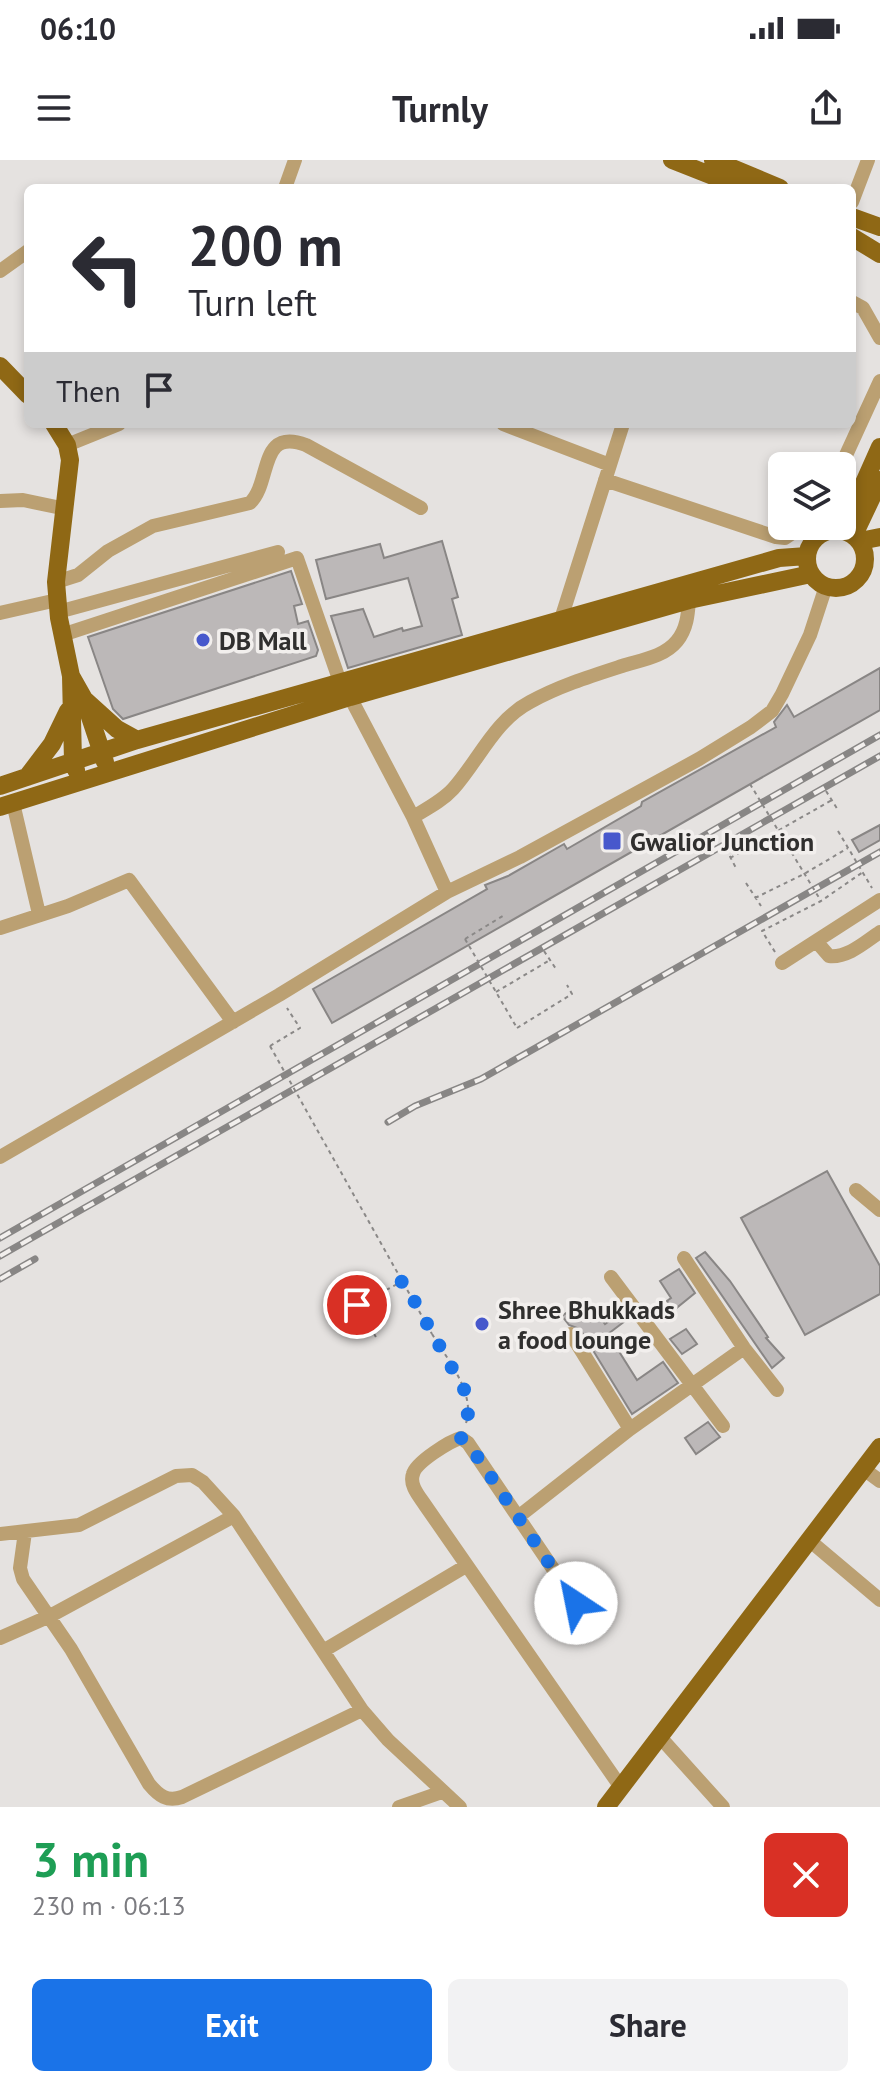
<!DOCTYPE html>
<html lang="en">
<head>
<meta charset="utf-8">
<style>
  body { margin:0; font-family:"PT Sans",sans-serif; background:#f2f2f3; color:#2b2b33; height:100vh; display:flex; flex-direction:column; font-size:30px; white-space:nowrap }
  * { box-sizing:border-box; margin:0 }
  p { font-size:26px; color:#7c7c81 }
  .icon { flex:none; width:44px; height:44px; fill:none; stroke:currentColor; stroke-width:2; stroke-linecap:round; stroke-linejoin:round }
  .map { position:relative; height:1647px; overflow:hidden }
  .side { display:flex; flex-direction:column; background:#fff; flex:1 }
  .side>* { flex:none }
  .banner { position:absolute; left:24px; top:24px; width:832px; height:244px; border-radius:12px; box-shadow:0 4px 12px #0003; background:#fff; color:#2b2b33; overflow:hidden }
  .buttons { position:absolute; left:768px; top:292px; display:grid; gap:16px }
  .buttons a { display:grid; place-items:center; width:88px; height:88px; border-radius:12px; background:#fff; box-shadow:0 4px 12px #0003; font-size:40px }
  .pin { position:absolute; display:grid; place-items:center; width:68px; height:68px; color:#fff; margin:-34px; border:4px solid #fff; border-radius:50%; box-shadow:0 2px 8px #0007 }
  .me { position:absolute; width:88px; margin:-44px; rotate:326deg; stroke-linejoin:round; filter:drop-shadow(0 0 6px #0008) }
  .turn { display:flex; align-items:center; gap:28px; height:168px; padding:0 32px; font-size:36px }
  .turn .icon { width:104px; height:104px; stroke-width:2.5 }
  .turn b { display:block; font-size:56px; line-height:68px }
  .then { display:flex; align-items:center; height:76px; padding:0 32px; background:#0003; gap:16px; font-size:30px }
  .round { display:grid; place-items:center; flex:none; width:84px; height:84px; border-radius:12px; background:#f2f2f3 }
  .headline { display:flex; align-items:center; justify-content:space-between; height:136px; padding:0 32px }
  h1 { font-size:48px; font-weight:600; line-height:60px; color:#1e9e55 }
  .cta { display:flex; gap:16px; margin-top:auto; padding:16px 32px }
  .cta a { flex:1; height:92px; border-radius:12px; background:#1a73e8; color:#fff; font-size:32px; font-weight:600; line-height:92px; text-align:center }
  .cta a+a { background:#f2f2f3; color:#2b2b33 }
  .status { display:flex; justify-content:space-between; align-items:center; height:56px; padding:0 40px; background:#fff; direction:ltr }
  .status svg { height:22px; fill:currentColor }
  header { display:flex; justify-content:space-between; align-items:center; height:104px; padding:0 32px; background:#fff; font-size:36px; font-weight:600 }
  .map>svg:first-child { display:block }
  .building { fill:#bcb8b8; stroke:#898685; stroke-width:2 }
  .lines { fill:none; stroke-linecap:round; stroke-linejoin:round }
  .path { stroke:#8a8887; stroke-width:2; stroke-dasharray:4 4; stroke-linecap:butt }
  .minor { stroke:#bba072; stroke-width:14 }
  .major { stroke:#8f6815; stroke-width:18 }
  .rail-casing { stroke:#888685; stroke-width:7 }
  .rail { stroke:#f2efed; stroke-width:4; stroke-dasharray:12; stroke-linecap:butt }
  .path-bridge { stroke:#8a8887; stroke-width:2; stroke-dasharray:4 4; stroke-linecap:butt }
  .route { stroke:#1a73e8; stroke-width:14; stroke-dasharray:0 25.2 }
  .poi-dot { fill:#4758cc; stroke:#f2efed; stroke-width:3 }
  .labels { text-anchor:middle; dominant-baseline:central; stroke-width:7; stroke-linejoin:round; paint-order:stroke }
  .poi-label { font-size:26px; font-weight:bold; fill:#302f2e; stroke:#f2efed; text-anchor:start }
</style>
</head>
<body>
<div class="status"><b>06:10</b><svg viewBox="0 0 49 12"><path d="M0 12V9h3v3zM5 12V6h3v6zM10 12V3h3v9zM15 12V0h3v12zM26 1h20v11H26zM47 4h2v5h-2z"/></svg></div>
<header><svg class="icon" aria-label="menu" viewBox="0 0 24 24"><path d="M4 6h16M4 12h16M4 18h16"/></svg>Turnly<svg class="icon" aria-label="share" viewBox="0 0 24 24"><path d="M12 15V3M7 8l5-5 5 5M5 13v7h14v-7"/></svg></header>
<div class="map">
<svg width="880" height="1647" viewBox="0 0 880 1647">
  <rect width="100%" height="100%" fill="#e5e2e0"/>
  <path class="building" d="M442,381l16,56 -6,2 10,36 -114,33 -17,-52 32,-7 11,28 28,-9 1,3 19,-5 -14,-48 -82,21 -10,-39 64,-16 4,14z
    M291,411l11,33 -8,2 4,18 10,-3 10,29 -2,6 -193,63 -10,-10 -25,-72z
    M880,508v42l-548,313 -19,-34 174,-100 -2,-4 23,-9 56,-32 3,5 74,-43 1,-4 134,-75 -2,-5 13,-17 7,12z
    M880,665v15l-21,12 -7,-12z
    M827,1011l53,95v28l-75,41 -64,-117z
    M705,1092l25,29 38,56 -2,1 18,20 -12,10 -76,-110z
    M679,1109l16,24 -21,17 -7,-9 4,-3 -11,-17z
    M586,1139l19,25 19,-14 5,8 -21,16 29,46 26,-18 15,21 -46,31 -52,-85 -11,-4 -7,-9z
    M686,1169l11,15 -15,10 -12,-15z
    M708,1262l12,15 -24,17 -11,-16z"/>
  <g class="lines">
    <path class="path" d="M826,631l12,19
      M838,671l34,57
      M726,689l10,19
      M730,698l102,-58
      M746,723l15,23
      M755,738l49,-24 44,-26
      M465,779l41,-25
      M544,791l12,18
      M775,792l-13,-21 59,-30 42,-29
      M496,832l54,-32
      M517,868l55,-34 -5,-9
      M270,886l30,-18 -13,-20
      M350,1132l27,47
      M358,1145l45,-24
      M432,1174c15,25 44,59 34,89"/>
    <path class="minor" d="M285,28l10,-28
      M852,42l16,-42
      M0,111l28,-20
      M852,142l11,6 17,30
      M503,264l107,41
      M67,285l52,-21
      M841,306l39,-85
      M605,320l171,57 9,1 18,-12
      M0,341l23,-1 43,9
      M56,422l22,-7 30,-24 45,-25 97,-23c22,-21 8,-76 56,-58l115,63
      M58,452l220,-60
      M0,453l57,-13
      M561,459l62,-195
      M62,475l235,-77 43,124
      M350,537l63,120 34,75
      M13,643l26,111
      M413,657c15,-9 29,-16 40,-28 26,-29 41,-68 77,-87 29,-16 61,-26 92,-36 19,-6 42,-9 55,-25 10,-12 11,-27 12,-41
      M0,768l68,-22 61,-26 104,142
      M816,781l13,15c19,2 36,-14 51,-24
      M782,803l98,-63
      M0,997l279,-162 168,-103 73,-35 179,-98 52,-32 21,-16 10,-17 28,-59 16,-49
      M856,1030l24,20
      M684,1098l60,90 33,42
      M611,1117l112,149
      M630,1269l114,-81
      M865,1310l15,11
      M518,1357l112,-88 -59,-95
      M25,1372l-5,36 3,11 48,70 78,135c10,12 18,18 33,13l180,-87
      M0,1374l79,-9 97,-49 16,-1 11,7 31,34 128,194 26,30 72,67
      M809,1380l71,60
      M591,1465l-123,-182 -7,-5c-11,3 -45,24 -48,36 -4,11 6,22 12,31l195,281
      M0,1478l50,-22 184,-100
      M323,1491l143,-85
      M660,1577l63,70
      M399,1647l43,-15"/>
    <path class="major" d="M672,0l71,28
      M713,0l67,28
      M852,57l28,10
      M852,77l28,17
      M0,206l28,29
      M54,264l13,21 3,15 -14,122 3,36 12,58 2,85 3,9
      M807 399a29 29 0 1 1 58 0a29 29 0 1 1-58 0Z
      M843,370l37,-83
      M854,375l26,-55
      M860,381l20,-4
      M71,516l13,23 21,63
      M86,541l31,28 20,11
      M27,617l25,-33 16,-33
      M0,626l137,-46 642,-182 28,-2
      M0,647l350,-110 339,-97 122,-26
      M606,1647l274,-360"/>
    <defs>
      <path id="rail" d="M388,962l27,-16 66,-27 399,-227
        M0,1078l880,-503
        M0,1096l880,-500
        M0,1119l35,-20"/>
    </defs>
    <use href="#rail" class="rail-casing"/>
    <use href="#rail" class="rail"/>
    <path class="path-bridge" d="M750,624l71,117
      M465,779l52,89
      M270,886l162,288"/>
  </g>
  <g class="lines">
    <path class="route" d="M357,1145l46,-24 63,112 2,23 -7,22 7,5 108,160"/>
  </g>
  <g class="poi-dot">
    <circle cx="203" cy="480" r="8"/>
    <rect x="602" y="671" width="20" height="20" rx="4"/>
    <circle cx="482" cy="1164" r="8"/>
  </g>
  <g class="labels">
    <g class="poi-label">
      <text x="219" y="480">DB Mall</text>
      <text x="630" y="681">Gwalior Junction</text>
      <text x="498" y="1149">Shree Bhukkads<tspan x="498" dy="30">a food lounge</tspan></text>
    </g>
  </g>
</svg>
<div class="buttons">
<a><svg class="icon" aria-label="layers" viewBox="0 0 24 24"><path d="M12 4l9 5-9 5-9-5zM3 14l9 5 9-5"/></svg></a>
</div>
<div class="pin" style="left:357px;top:1145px;background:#d93025"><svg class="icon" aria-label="arrive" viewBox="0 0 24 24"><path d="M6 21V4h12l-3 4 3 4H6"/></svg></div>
<svg class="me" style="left:576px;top:1443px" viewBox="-20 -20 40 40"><circle r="19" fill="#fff"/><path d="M0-13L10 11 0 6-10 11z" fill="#1a73e8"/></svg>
<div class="banner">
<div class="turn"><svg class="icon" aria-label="left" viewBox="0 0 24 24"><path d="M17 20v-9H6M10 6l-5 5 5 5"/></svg><div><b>200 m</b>Turn left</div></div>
<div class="then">Then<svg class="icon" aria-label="arrive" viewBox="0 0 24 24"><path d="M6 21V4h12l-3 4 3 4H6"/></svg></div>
</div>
</div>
<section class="side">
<div class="headline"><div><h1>3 min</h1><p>230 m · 06:13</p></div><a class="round" style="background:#d93025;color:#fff"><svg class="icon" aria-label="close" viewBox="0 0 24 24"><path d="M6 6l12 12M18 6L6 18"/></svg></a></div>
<div class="cta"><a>Exit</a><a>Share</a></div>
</section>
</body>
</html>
